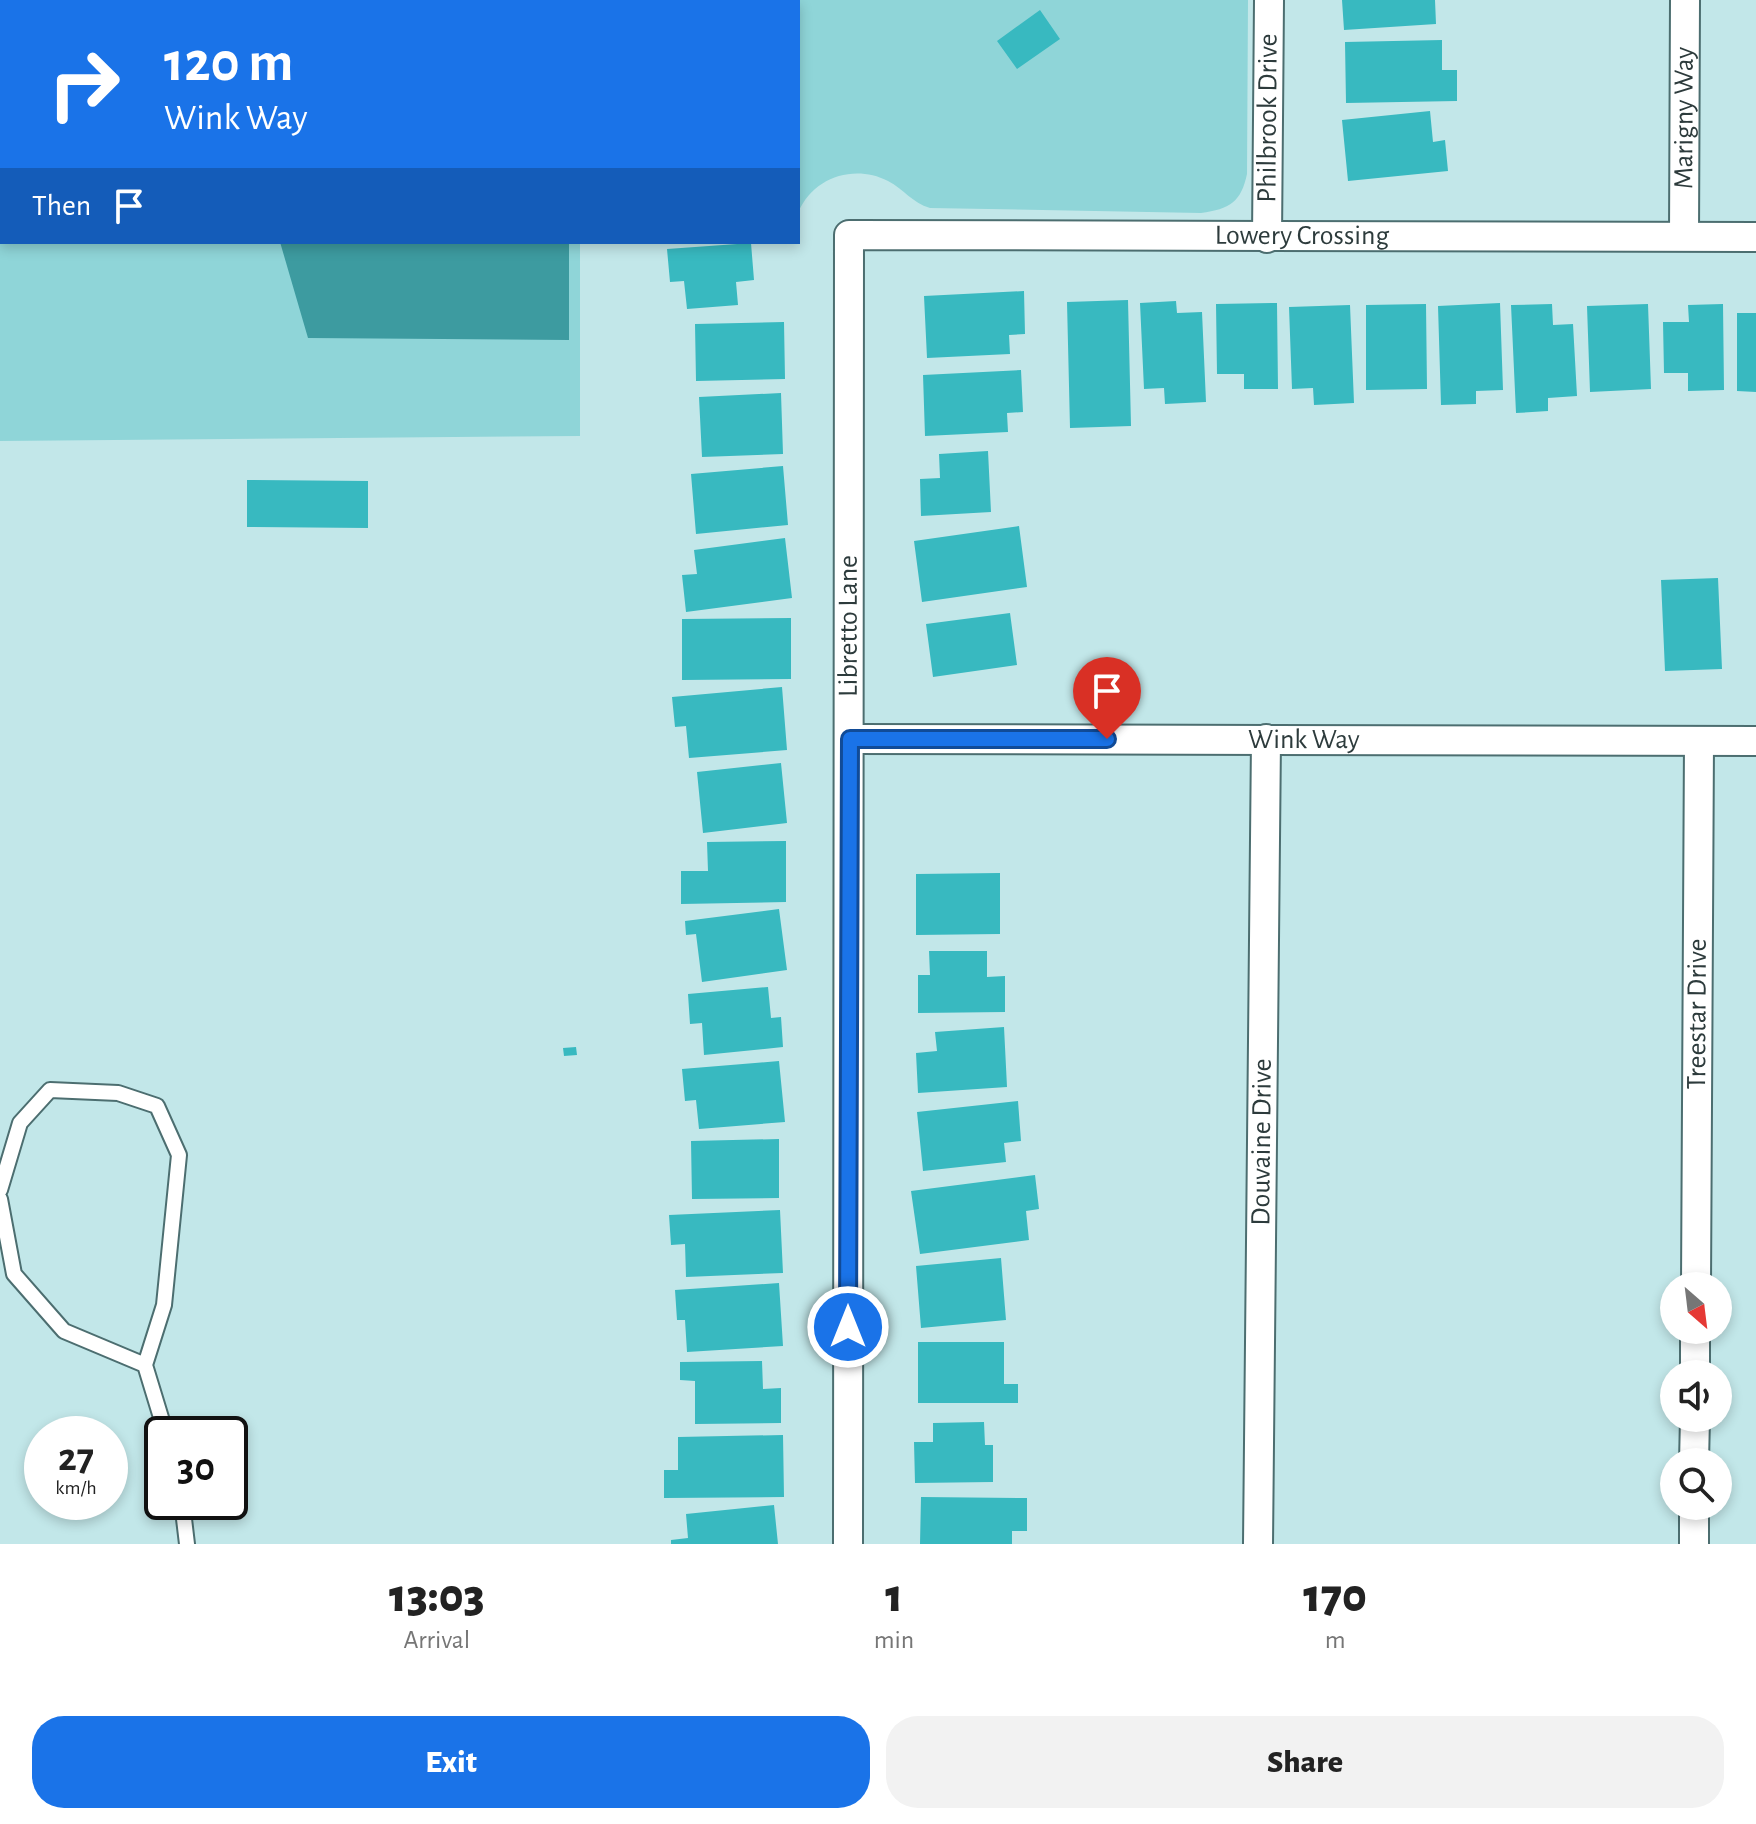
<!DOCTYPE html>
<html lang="en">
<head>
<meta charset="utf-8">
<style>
  body { margin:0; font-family:"Alegreya Sans",sans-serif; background:#f2f2f2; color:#222; height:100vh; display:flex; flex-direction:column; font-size:30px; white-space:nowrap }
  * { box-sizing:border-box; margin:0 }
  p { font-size:26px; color:#767676 }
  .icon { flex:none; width:44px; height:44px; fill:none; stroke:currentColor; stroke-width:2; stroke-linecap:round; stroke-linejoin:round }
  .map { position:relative; height:1544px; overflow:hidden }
  .drawer { display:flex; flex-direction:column; background:#fff; flex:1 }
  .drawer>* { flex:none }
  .guide { position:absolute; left:0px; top:0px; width:800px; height:244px; box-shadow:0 4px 12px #0003; background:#1a73e8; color:#fff; overflow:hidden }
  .needle { width:52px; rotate:152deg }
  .fabs { position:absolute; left:1660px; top:1272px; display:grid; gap:16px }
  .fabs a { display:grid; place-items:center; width:72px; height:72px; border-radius:50%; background:#fff; box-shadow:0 4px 12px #0003; font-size:40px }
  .speed { position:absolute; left:24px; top:1416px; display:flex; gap:16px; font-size:40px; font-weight:700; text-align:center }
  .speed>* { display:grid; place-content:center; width:104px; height:104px; border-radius:50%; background:#fff; box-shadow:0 4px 12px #0003; line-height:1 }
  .speed small { font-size:20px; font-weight:400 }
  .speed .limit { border:4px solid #111; border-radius:12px; background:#fff; color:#111 }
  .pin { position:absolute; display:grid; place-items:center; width:68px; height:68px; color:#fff; margin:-82px -34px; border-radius:50% 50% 50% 0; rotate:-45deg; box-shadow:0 0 8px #0007 }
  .pin .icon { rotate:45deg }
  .me { position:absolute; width:88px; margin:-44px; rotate:0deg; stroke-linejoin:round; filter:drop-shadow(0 0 6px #0008) }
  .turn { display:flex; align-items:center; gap:28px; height:168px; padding:0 32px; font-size:36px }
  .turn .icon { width:104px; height:104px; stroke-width:2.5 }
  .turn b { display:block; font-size:56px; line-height:68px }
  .then { display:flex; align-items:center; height:76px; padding:0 32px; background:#0003; gap:16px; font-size:30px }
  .eta { display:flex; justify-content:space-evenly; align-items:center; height:136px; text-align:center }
  .eta b { font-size:48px; font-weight:800; line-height:56px }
  .cta { display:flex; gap:16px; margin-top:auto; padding:16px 32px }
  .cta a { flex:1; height:92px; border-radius:32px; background:#1a73e8; color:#fff; font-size:32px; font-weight:800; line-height:92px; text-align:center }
  .cta a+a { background:#f2f2f2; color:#222 }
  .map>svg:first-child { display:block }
  .green { fill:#8fd5d8 }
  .water { fill:#3d9ba0 }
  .building { fill:#38b9c0 }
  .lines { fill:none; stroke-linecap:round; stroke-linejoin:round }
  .lane-casing { stroke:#4c6e70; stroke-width:18 }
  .street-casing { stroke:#4c6e70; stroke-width:32 }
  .lane { stroke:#fff; stroke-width:14 }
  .street { stroke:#fff; stroke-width:28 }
  .route-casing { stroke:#114b97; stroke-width:20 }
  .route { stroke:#1a73e8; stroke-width:14 }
  .labels { text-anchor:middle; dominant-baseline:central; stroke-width:6; stroke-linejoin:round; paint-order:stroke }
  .street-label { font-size:28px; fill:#2d3b3c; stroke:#c2e7e9 }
</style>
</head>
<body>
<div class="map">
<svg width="1756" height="1544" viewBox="0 0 1756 1544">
  <rect width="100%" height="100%" fill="#c2e7e9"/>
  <path class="green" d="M0,0h580l-578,2v240h578v194l-580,5z
    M638,0h610l-1,174c-6,28 -17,35 -46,39l-271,-5c-18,-5 -26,-19 -42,-27 -34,-17 -75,-4 -90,32v-211z"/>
  <path class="water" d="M210,0h360l-360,2z
    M280,242h289v98l-261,-2z"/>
  <path class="building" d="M1342,0h93l1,24 -92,6z
    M1040,10l20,29 -43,30 -20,-28z
    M1442,40v30h15v31l-111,2 -1,-61z
    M1430,111l3,31 12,-2 3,31 -100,10 -6,-61z
    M751,243l3,37 -18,2 2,23 -51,4 -3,-28 -14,1 -3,-33z
    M1024,291l1,43 -16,1 1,19 -83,4 -3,-62z
    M1128,300l3,126 -61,2 -3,-126z
    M1176,301l1,12 25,-1 4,90 -41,2 -1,-16 -20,1 -4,-86z
    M1277,303l1,86h-34v-15h-27l-1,-70z
    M1500,303l3,87 -27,1v13l-35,1 -3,-99z
    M1426,304l1,85 -61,1v-85z
    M1552,304l1,21 20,-1 4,72 -29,2v13l-32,2 -5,-108z
    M1648,304l3,85 -61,3 -3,-86z
    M1723,304l1,86 -36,1v-18h-24l-1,-51h26l-1,-17z
    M1350,305l4,98 -40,2 -1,-17 -21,1 -3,-82z
    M1737,313h19v79l-19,-1z
    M784,322l1,57 -89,2 -1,-57z
    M1021,370l2,42 -16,1 1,19 -83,4 -2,-61z
    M781,393l2,61 -81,3 -3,-60z
    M988,451l3,61 -70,4 -1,-37 20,-1 -1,-24z
    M783,466l5,59 -92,9 -5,-60z
    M247,480l121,1v47l-121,-1z
    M1019,526l8,61 -105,15 -8,-61z
    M785,538l7,60 -106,14 -4,-37 15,-1 -3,-24z
    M1718,578l4,91 -57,2 -4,-91z
    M1010,613l7,52 -84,12 -7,-53z
    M791,618v61l-109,1v-61z
    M782,687l5,63 -98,8 -3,-32 -11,1 -3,-30z
    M781,763l6,60 -84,10 -6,-61z
    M786,841v61l-105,2v-33h27l-1,-29z
    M1000,873v61l-84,1v-61z
    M779,909l8,61 -85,12 -6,-48 -10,1 -1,-14z
    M929,951h58v26l18,-1v36l-87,1v-38h12z
    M768,987l3,31 10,-1 2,30 -79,8 -2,-32 -12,1 -2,-30z
    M1004,1027l3,60 -89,6 -2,-40 21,-2 -2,-19z
    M576,1047l1,8 -13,1 -1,-8z
    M779,1061l6,61 -86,7 -3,-29 -11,1 -3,-32z
    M1018,1101l3,40 -17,2 2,19 -83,9 -6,-59z
    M779,1139v59l-87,1 -1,-58z
    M1035,1175l4,34 -13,2 3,29 -109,14 -9,-63z
    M780,1210l3,63 -97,4 -1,-33 -14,1 -2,-30z
    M1001,1258l5,62 -85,8 -5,-62z
    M779,1283l4,63 -96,6 -2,-32h-8l-2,-30z
    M918,1342h86v42h14v19h-100z
    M762,1361l1,28 18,-1v35l-86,1v-43l-15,-1v-18z
    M984,1422l1,23h8v37l-78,1 -1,-41h19v-19z
    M783,1435l1,62 -120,1v-28h14v-33z
    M921,1497l106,1v33h-15v13h-92z
    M774,1505l4,39h-107v-4l17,-2 -2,-24z"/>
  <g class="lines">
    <defs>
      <path id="lane" d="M0,1190l20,-67 30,-33 68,3 39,13 22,49 -15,150 -19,60 21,69
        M0,1199l14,75 50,57 81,34
        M182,1502l5,42"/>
      <g id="street">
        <path id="s1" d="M1684,236l1,-236"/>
        <path id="s2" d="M1267,238l2,-238"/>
        <path id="s3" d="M850,739l906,2"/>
        <path id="s4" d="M1696,1286l3,-544"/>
        <path d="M1695,1374v-44"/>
        <path d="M1694,1462l1,-44"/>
        <path id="s5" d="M848,1544l1,-1309 907,2"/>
        <path id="s6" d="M1258,1544l8,-805"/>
        <path d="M1694,1544v-38"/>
      </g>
    </defs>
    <use href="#lane" class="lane-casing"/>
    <use href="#street" class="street-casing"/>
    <use href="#lane" class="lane"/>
    <use href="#street" class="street"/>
  </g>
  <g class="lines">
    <defs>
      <path id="route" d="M848,1327l2,-588h257"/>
    </defs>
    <use href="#route" class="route-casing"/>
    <use href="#route" class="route"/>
  </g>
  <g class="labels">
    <g class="street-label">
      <text stroke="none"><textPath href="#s1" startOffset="118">Marigny Way</textPath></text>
      <text stroke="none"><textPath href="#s2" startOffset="120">Philbrook Drive</textPath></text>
      <text stroke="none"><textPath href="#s5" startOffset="1762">Lowery Crossing</textPath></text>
      <text stroke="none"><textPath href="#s5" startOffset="918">Libretto Lane</textPath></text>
      <text stroke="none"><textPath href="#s3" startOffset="454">Wink Way</textPath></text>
      <text stroke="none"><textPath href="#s4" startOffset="272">Treestar Drive</textPath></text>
      <text stroke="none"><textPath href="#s6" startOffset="402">Douvaine Drive</textPath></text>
    </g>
  </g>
</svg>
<div class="fabs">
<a><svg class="needle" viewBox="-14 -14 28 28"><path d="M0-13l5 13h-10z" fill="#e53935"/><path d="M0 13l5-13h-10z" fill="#767676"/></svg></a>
<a><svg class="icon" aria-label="sound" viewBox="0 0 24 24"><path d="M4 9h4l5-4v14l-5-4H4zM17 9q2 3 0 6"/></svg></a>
<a><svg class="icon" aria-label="search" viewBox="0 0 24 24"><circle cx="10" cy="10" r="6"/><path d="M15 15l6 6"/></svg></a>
</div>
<div class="speed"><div>27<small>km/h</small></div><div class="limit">30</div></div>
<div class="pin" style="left:1107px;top:739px;background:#d93025"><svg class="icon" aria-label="arrive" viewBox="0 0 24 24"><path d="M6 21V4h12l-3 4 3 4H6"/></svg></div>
<svg class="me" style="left:848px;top:1327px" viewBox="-20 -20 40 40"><circle r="17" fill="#1a73e8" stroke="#fff" stroke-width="3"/><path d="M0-11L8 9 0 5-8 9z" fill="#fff"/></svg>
<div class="guide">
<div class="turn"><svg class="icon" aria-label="right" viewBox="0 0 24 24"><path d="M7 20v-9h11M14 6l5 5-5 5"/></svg><div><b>120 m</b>Wink Way</div></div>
<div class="then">Then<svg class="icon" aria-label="arrive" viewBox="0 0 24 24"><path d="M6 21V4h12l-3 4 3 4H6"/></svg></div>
</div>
</div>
<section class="drawer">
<div class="eta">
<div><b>13:03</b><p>Arrival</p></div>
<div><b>1</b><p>min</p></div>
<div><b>170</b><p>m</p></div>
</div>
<div class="cta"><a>Exit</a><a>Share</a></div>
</section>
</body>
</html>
